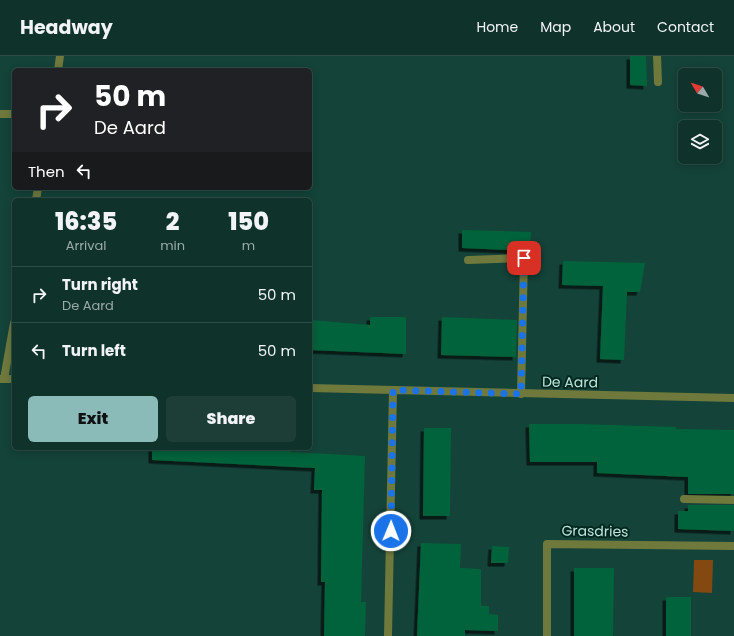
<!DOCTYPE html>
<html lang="en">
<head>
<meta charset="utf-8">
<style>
  body { margin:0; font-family:Poppins,sans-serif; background:#1d3e37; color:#f1f3f6; height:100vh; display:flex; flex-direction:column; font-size:15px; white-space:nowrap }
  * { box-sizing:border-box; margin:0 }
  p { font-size:13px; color:#9baaa9 }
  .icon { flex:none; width:22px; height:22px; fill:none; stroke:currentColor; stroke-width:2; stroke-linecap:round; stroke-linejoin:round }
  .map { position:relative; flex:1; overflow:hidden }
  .sheet { position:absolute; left:12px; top:142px; width:300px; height:252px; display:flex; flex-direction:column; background:#0f322b; border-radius:6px; box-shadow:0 2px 10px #0003,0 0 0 1px #2f4d47 }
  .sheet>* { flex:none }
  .banner { position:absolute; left:12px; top:12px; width:300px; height:122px; border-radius:6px; box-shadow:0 2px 10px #0003,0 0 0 1px #2f4d47; background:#202124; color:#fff; overflow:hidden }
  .needle { width:26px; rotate:309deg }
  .controls { position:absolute; left:678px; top:12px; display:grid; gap:8px }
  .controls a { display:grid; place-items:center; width:44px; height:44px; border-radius:6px; background:#0f322b; box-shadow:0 2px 10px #0003,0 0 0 1px #2f4d47; font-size:20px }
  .pin { position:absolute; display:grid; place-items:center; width:34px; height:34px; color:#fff; margin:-17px; border-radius:8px; box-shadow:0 2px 6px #0006 }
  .me { position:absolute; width:44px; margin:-22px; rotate:1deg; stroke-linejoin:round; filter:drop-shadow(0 0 3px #0008) }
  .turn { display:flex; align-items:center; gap:14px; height:84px; padding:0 16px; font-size:18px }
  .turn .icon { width:52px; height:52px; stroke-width:2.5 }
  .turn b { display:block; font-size:28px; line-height:34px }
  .then { display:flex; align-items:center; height:38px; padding:0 16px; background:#0003; gap:8px; font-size:15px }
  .eta { display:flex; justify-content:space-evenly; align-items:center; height:68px; text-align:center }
  .eta b { font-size:24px; font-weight:800; line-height:28px }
  .primary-button { display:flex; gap:8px; margin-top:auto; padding:8px 16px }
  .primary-button a { flex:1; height:46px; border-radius:6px; background:#8bbbb9; color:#111; font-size:16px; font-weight:800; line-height:46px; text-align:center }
  .primary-button a+a { background:#1d3e37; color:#f1f3f6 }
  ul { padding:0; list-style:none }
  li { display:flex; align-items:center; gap:12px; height:56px; padding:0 16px; border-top:1px solid #2f4d47 }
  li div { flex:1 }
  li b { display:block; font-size:15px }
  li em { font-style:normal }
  header { display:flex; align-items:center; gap:24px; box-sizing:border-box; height:56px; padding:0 20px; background:#0f322b; border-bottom:1px solid #2f4d47 }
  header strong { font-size:19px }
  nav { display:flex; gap:22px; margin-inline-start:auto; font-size:14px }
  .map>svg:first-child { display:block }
  .green { fill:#844811 }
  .building { fill:#01643a; filter:url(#shadow) }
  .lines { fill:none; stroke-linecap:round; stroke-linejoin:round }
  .service { stroke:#6f793c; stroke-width:8 }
  .minor { stroke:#6f793c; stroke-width:8 }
  .route { stroke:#1a73e8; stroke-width:7; stroke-dasharray:0 12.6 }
  .labels { text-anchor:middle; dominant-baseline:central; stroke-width:4; stroke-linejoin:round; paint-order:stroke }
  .street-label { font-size:14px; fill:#bce4d9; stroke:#022820 }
</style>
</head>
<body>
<header>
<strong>Headway</strong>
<nav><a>Home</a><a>Map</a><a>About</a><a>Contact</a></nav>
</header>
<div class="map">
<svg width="734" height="580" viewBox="0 0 734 580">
  <defs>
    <filter id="shadow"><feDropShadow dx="-3.5" dy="3.5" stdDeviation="0" flood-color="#0009"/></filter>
  </defs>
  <rect width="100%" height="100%" fill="#144339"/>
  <path class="green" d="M694,504h19l-1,33 -19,-1z"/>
  <path class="building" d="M630,0h16l1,30 -17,-1z
    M462,174l69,2 -1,19 -68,-3z
    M563,205l82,2 -5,29h-13l-3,68 -24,-1 3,-73 -41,-1z
    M370,261h36v37l-96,-4v-30l60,5z
    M442,261l75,3 -1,37 -75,-2z
    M529,368h49l98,3v2l58,1v64h-46v-17l-91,-4v-11h-67z
    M424,372h27l-1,88h-27z
    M152,392h138v4l75,4 -4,146h5l-1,34h-41l1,-54h-4l1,-92h-8l1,-22 -163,-8z
    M688,449h46v26l-56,-2v-18h10z
    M421,487l40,1 -1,24 21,1v37h8v8l9,1v16l-33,-1v6h-48z
    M492,490l17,1 -1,16h-17z
    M574,512h40l-1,68h-39z
    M666,541h25v39h-25z"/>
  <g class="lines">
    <path class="service" d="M657,0l1,26
      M468,204l56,-2 -3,136
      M684,443l50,1"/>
    <path class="minor" d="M58,14l2,-14
      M0,58h14
      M36,144l2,-12
      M0,323h14
      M4,323l10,-56
      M310,332l424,10
      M388,580l5,-246
      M547,580v-92l187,2"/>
  </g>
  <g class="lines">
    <path class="route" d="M391,475l2,-141 128,4 3,-136"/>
  </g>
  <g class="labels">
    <g class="street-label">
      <text transform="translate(570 326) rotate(1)">De Aard</text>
      <text transform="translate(595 475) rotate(1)">Grasdries</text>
    </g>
  </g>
</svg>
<div class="controls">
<a><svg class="needle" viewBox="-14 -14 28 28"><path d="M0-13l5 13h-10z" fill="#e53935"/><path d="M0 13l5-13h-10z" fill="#9baaa9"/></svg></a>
<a><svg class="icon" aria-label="layers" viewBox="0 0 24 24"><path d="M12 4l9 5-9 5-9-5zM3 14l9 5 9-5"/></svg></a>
</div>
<div class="pin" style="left:524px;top:202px;background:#d93025"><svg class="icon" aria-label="arrive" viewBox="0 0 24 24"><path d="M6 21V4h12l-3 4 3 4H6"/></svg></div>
<svg class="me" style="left:391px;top:475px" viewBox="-20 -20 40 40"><circle r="17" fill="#1a73e8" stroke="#fff" stroke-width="3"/><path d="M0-11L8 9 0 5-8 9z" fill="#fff"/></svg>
<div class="banner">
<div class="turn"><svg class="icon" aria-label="right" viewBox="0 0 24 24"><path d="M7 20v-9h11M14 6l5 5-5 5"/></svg><div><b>50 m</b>De Aard</div></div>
<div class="then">Then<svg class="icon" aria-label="left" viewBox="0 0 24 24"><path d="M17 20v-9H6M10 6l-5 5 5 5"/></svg></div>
</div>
<section class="sheet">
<div class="eta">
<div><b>16:35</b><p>Arrival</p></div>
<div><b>2</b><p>min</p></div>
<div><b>150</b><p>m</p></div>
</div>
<ul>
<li><svg class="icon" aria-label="right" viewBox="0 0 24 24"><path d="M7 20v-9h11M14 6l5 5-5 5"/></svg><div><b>Turn right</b><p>De Aard</p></div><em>50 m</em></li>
<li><svg class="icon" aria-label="left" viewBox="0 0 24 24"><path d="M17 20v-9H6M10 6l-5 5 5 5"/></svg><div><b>Turn left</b></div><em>50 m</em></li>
</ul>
<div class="primary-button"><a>Exit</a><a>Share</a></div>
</section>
</div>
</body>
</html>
